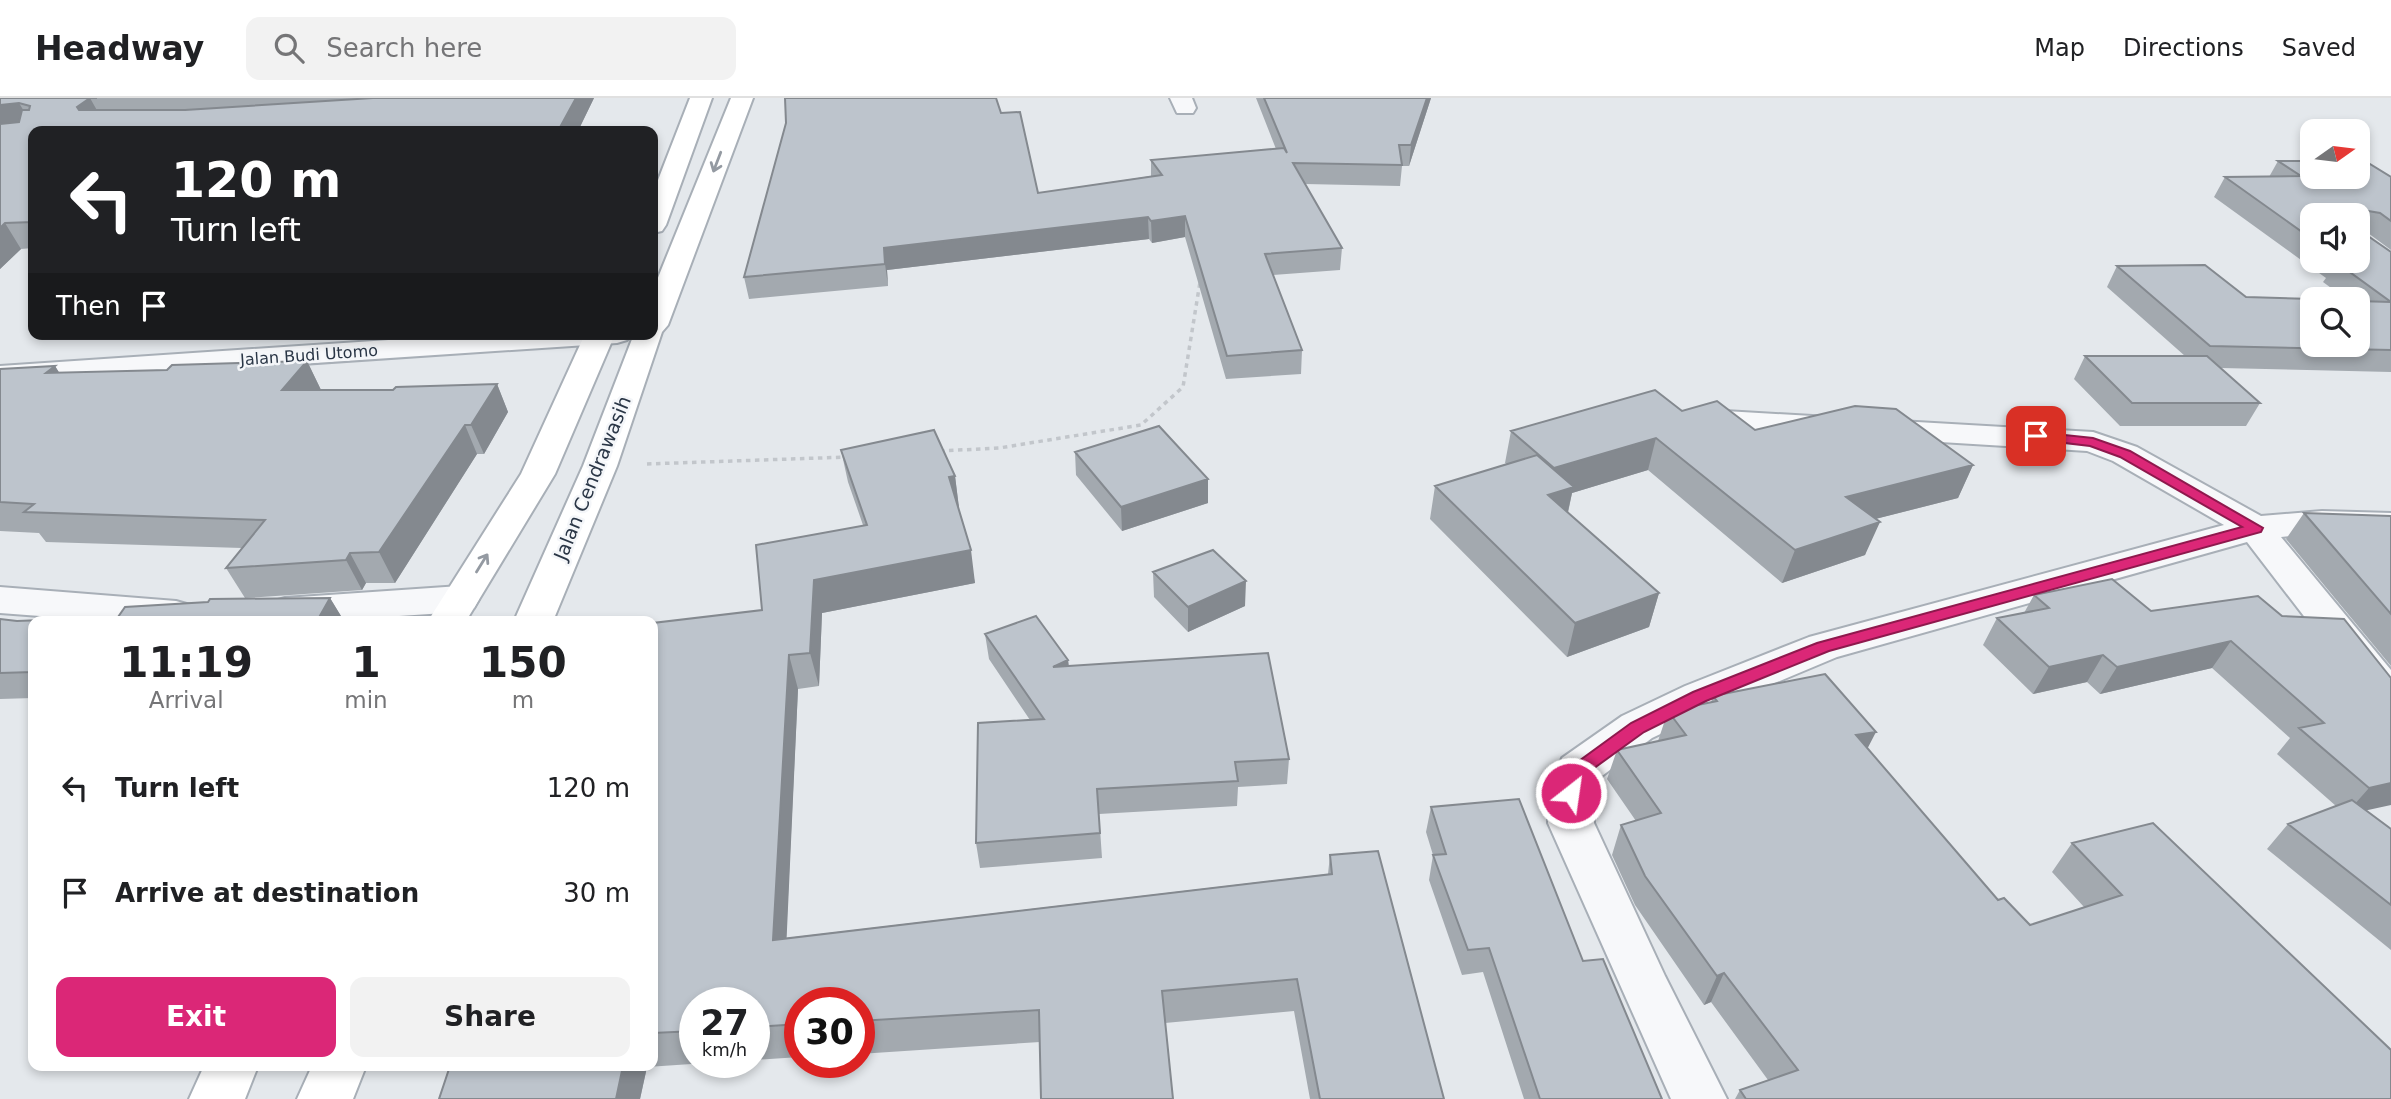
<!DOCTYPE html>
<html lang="en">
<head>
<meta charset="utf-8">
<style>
  body { margin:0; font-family:"DejaVu Sans",sans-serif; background:#f2f2f2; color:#202124; height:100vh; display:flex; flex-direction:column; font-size:26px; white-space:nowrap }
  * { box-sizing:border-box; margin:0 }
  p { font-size:23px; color:#757577 }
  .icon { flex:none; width:38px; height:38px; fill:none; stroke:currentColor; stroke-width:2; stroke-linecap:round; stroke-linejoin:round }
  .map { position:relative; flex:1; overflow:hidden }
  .side { position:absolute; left:28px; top:518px; width:630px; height:455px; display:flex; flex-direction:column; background:#fff; border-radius:14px; box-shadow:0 4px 10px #0003 }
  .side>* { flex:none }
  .guide { position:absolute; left:28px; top:28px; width:630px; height:214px; border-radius:14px; box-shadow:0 4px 10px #0003; background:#202124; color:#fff; overflow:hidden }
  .needle { width:46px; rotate:76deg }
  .buttons { position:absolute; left:2300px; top:21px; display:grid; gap:14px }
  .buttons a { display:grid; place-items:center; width:70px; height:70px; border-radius:14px; background:#fff; box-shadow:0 4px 10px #0003; font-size:35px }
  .speed { position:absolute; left:679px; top:889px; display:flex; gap:14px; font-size:35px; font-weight:700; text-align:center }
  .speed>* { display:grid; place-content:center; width:91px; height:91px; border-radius:50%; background:#fff; box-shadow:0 4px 10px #0003; line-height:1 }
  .speed small { font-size:18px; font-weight:400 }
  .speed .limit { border:10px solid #d22; background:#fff; color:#111 }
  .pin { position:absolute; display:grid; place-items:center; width:60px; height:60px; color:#fff; margin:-30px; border-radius:14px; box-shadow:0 4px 10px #0006 }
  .me { position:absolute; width:77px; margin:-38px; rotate:30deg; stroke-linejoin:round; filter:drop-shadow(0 0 5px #0008) }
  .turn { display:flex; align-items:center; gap:24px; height:147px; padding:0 28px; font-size:32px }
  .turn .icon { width:91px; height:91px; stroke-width:2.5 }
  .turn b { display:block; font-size:49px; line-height:60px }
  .then { display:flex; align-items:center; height:66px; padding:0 28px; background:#0003; gap:14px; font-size:26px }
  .eta { display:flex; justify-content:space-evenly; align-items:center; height:119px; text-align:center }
  .eta b { font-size:42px; font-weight:600; line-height:49px }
  .primary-button { display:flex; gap:14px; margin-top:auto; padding:14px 28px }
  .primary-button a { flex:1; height:80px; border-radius:14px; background:#db2777; color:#fff; font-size:28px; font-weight:600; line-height:80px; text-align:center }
  .primary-button a+a { background:#f2f2f2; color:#202124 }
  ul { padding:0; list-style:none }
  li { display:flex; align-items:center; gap:21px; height:105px; padding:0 28px }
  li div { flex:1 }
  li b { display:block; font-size:26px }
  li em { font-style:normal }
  header { display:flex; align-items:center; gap:42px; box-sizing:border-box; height:98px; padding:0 35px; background:#fff; border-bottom:2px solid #e0e0e0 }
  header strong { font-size:33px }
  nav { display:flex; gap:38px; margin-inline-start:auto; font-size:24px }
  .search { width:490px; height:63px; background:#f2f2f2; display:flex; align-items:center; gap:18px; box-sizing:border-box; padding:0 24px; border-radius:14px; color:#757577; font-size:26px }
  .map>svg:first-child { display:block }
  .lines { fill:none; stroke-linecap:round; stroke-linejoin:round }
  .minor-casing { stroke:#a8afb7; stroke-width:4 }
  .tertiary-casing { stroke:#a8afb7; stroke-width:4 }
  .secondary-casing { stroke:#a8afb7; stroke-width:4 }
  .path { stroke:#c2c6cb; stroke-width:3.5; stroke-dasharray:4.5 4.5; stroke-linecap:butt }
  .minor { fill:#f7f8fa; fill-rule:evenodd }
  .tertiary { fill:#f7f8fa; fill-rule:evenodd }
  .secondary { fill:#fff; fill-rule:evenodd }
  .wall { fill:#a3a9af; fill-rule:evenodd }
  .shaded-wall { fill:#84898f }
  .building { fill:#bdc4cc; stroke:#84898f; stroke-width:2 }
  .oneway { stroke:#949aa2 }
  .route { fill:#db2777; stroke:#8e194d; stroke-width:2 }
  .labels { text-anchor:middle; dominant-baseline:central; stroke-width:5; stroke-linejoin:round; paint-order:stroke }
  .far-street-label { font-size:16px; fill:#2a3646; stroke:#f4f6f9 }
  .street-label { font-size:19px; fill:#2a3646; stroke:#f4f6f9 }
</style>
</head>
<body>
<header>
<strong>Headway</strong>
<div class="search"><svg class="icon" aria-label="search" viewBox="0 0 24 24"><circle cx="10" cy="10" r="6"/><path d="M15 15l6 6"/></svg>Search here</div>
<nav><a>Map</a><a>Directions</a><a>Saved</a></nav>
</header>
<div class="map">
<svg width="2391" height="1001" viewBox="0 0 2391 1001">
  <rect width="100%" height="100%" fill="#e4e8ec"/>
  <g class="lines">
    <defs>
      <path id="minor" d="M1170,0h22l4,10 -3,5h-16z
        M1725,313l368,21 44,15 124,69 61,-5 69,2v22l-69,-2 -41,4 110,133v44l-15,-4 -129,-168 -410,115 -122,51 -63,30 -54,41 -5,14 1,30 71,153 62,123h-56l-123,-276 1,-30 13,-35 60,-42 63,-30 124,-49 415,-112 -111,-64 -26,-10 -374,-23 -4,-7 4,-7z
        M460,488l14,4 5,9 -5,9 -14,4 -137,9h-48l-9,-10 5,-9 14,-4z
        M0,489l176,14 14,4 6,9 -5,7h-85l-106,-8z"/>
      <path id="tertiary" d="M478,236h154l-5,6 -10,3 -617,41v-18z"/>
      <path id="secondary" d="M690,0h22l-46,127 -4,6 -9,2v-40z
        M731,0h22l-85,227 -6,7 -45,134 -64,155h-39l69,-155 51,-132h19v-44z
        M585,236h30l-60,140 -89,147h-38l93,-147z
        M204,968h54l-13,33h-56z
        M312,968h54l-13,33h-56z"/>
    </defs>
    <use href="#minor" class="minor-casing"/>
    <use href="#tertiary" class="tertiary-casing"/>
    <use href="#secondary" class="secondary-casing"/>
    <path class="path" d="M940,353l59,-3 142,-23 42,-38 17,-105
      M647,366l201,-7"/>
    <use href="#minor" class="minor"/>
    <use href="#tertiary" class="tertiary"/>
    <use href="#secondary" class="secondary"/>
  </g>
  <path class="wall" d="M0,0h594l-16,33h-545v117l-12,1 -21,20z
    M1256,0h175l-22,68h-7l-2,20 -95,-2 37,64 -2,22 -67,5 29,75 -1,24 -75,5 -41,-142 -33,6 -3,-4 -262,31 1,16 -139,13 -5,-22 257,-164 37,80 113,-17v-16l125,-11z
    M2278,63l113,16v73l-23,-17v3l23,16v120l-170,-4 39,35 -14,23h-126l-46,-47 11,-23h100l-78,-69 10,-21 129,31 111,48v-46h-11l-23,-17 3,-4 -112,-81 11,-20h44zM2312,117l45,46h-45z
    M307,263l14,29h72l104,-6 11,28 -24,42h-7l-82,129h-29l-4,7 -117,8 -19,-30 16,-20 -196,-6 -7,-9 -39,-2v-162l55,-3 4,7 108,-3z
    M1682,313l73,19 218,35 -15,33 -83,21 -10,36 -83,28 -134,-113 -76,23 -4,20 91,80 -10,34 -82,30 -137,-138 5,-33 72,-22 -2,-1 6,-32z
    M841,352l114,26 4,32h-1l17,75 -153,30 -3,73 -21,3 -12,249 542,-64 2,-19 114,244h-134l-16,-88 -129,12 -125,19 -181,12v-51h-59v54l-46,3v-57h-59v59h26l-74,5 -7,32h-201l11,-33h203v-443l109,-13 101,-85 -15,-43z
    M1075,354l133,27v24l-86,28 -46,-56z
    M2304,415l87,3v150l-105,-127z
    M1153,474l92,34 -57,26 -34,-35z
    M2034,497l117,16 131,5 109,62 -25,132 25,19v121l-124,-101 21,-25 48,-18 -59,-52 13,-16 -78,-70 -112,26 -13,-12 -54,12 -50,-49 14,-27 27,-5z
    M330,500l14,23h-311v77l-33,1v-80l17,2 101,-4z
    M985,536l83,26 1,6 220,93 -2,25 -49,3 -1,19 -138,8 3,44 -122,10 -4,-25 54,-123 -41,-61z
    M1713,598l154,52 131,152 32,25 54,-18 -32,-35 20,-29 319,256h-656l5,-9 28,-10 -57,-78 -7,3 -69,-100 -23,-50 9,-30 15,-4 -29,-42 10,-29 41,-9 10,-30 43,-9z
    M1431,709l152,154 79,138h-138l-41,-127 -21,3 -33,-95 4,-25 -7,-23z"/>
  <path class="shaded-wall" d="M90,0l13,23 -14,10 -12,-24z
    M576,0h18l-16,33h-20z
    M1427,0h4l-22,68 2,-21z
    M19,5l14,23 -33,3v-24z
    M1185,118v21l-33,6 -1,-22z
    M1148,119l1,22 -262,31 1,16 -3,-22 -1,-16z
    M5,125l16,26 -21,20v-41z
    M307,263l14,29 -23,29 -16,-29z
    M55,268l18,28 -27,-21z
    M497,286l11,28 -24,42 -13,-29z
    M465,327l12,29 -82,129 -16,-31z
    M1656,340l-8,32 -76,23 -6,27 -25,9 13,-61z
    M1973,367l-15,33 -126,32 14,-33z
    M955,378l4,32 -5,1 -5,-32z
    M1208,381v24l-86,28 -1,-24z
    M1880,424l-15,33 -83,28 13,-33z
    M971,452l4,33 -153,30 -3,73 -9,-33 4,-73z
    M350,455l16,30 -4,7 -16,-30z
    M1246,483l-1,25 -57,26v-25z
    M1659,495l-10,34 -82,30 8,-34z
    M330,500l14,23h-27z
    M2231,543l-19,27 -112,26 17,-27z
    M789,557l9,34 -13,284 -12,-33z
    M2103,557l-16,27 -54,12 16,-27z
    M1068,562l2,25 -17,-18z
    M1876,634l-15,29 -5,-26z
    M2391,685v22l-46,10 24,-27z
    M1724,875l-13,29 -7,3 13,-29z
    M623,968h24v1l-7,32h-24z"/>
  <path class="building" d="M0,0h97h-7l-13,9 2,3h106l188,-12h203l-18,33h-525v91l-28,1 -5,5v-104l19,-2 3,-12h7l1,-4 -11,-3 -19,2z
    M785,0h211l5,15 19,-1 18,81 124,-18 -11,-15 133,-12 3,5 -23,-55h163l-16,47h-12l3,20 -109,-2 49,85 -77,6 37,96 -75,6 -42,-140 -34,5 -3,-4 -264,31 1,16 -141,13 42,-154z
    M2278,63h34v16h45v-16h8l26,16v44l-11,-8 -12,-2v25l23,16v50l-55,-40 21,-1v-46h-45v24l-87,-62 76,-1z
    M2205,167l41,32 66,2v46h45v-44l34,1v48l-181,-4 -93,-80z
    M2085,258h122l53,47h-128z
    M307,263l-25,29h111l3,-3 101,-3 -26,41h-6l-86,127 -29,1 -4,7 -120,8 39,-48 -241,-8 10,-8 -34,-2v-133l55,-3 -9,7 121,-3 5,-5z
    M1655,292l27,21 35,-10 38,29 100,-24 41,3 77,56 -127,32 34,25 -85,28 -139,-112 -102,30 -43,-37z
    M1159,328l49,53 -87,28 -46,-55z
    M934,332l21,46 -6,1 22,73 -157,30 -4,73 -21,2 -16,285 559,-66 -2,-19 48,-4 66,248h-124l-23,-120 -135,12 11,108h-132l-2,-89 -180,11v-18h-59v21l-46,3v-24h-59v28l-42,2v-410l109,-13 -6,-65 111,-20 -26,-75z
    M1537,357l37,32 -26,8 111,98 -84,30 -140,-137z
    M2304,415l87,3v98z
    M1213,452l33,31 -58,26 -35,-35z
    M2112,481l39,32 107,-15 24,20 62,3 47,59v105l-22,5 -70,-60 25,-5 -93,-82 -114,26 -14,-12 -54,12 -52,-49 52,-10 -15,-13z
    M330,500l-13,23h-284v51l-33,1v-54l17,2 101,-4 7,-10 83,-5 2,-3z
    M1036,518l32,44 -15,7 215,-14 21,106 -54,3 3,19 -141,8 3,44 -124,10 2,-120 66,-4 -59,-85z
    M1825,576l51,58 -20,3 142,165 6,-2 26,27 92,-30 -50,-52 81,-20 238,227v49h-645l-6,-9 58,-20 -74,-97 -7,3 -72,-100 -24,-51 40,-12 -44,-63 69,-15 -18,-24 49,-10 -4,-5z
    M1519,701l64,162 20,-2 59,140h-122l-51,-151 -21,2 -35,-95 13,-1 -15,-47z
    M2352,702l39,29v76l-103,-81z
    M450,968h173l-7,33h-177z"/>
  <defs><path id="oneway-shaft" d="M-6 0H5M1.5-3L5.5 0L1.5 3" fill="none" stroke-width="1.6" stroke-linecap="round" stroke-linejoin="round" transform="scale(1.75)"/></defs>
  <g class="oneway">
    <use href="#oneway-shaft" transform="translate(717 64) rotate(111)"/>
    <use href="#oneway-shaft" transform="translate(482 465) rotate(-58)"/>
  </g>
  <path class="route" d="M2036,334l57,6 37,13 133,77 -2,4 -432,119 -123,50 -62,31 -58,42 -8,24h-13l-3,-5 10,-27 59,-43 62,-31 124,-49 425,-116 -122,-70 -30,-11 -59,-7v-6z"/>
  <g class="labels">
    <g class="far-street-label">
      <text transform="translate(309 257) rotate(-4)">Jalan Budi Utomo</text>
    </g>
    <g class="street-label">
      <text transform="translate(592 380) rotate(-68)">Jalan Cendrawasih</text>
    </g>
  </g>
</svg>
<div class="buttons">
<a><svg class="needle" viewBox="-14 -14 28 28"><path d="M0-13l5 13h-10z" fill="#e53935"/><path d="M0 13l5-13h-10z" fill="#757577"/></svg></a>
<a><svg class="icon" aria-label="sound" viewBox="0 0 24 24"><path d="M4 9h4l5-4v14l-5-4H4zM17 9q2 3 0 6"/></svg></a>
<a><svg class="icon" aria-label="search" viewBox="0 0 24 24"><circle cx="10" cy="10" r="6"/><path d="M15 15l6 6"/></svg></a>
</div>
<div class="speed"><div>27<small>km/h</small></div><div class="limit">30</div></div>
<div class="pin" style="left:2036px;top:338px;background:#d93025"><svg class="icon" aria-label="arrive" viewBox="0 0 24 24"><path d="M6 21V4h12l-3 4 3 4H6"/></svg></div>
<svg class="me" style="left:1571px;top:695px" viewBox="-20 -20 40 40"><circle r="17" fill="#db2777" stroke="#fff" stroke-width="3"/><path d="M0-11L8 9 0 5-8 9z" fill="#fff"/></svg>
<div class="guide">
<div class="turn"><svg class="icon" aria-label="left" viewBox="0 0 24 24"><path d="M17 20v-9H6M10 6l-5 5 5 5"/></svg><div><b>120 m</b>Turn left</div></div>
<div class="then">Then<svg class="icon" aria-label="arrive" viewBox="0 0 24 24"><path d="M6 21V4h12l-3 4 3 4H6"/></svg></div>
</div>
<section class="side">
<div class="eta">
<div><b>11:19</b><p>Arrival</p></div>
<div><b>1</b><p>min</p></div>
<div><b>150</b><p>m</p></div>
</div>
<ul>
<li><svg class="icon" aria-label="left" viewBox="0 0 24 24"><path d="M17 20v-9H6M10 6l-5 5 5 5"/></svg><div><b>Turn left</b></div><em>120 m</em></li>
<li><svg class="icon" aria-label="arrive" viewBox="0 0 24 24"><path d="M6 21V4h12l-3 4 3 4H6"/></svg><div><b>Arrive at destination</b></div><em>30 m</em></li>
</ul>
<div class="primary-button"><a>Exit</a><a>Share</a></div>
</section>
</div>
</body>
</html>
